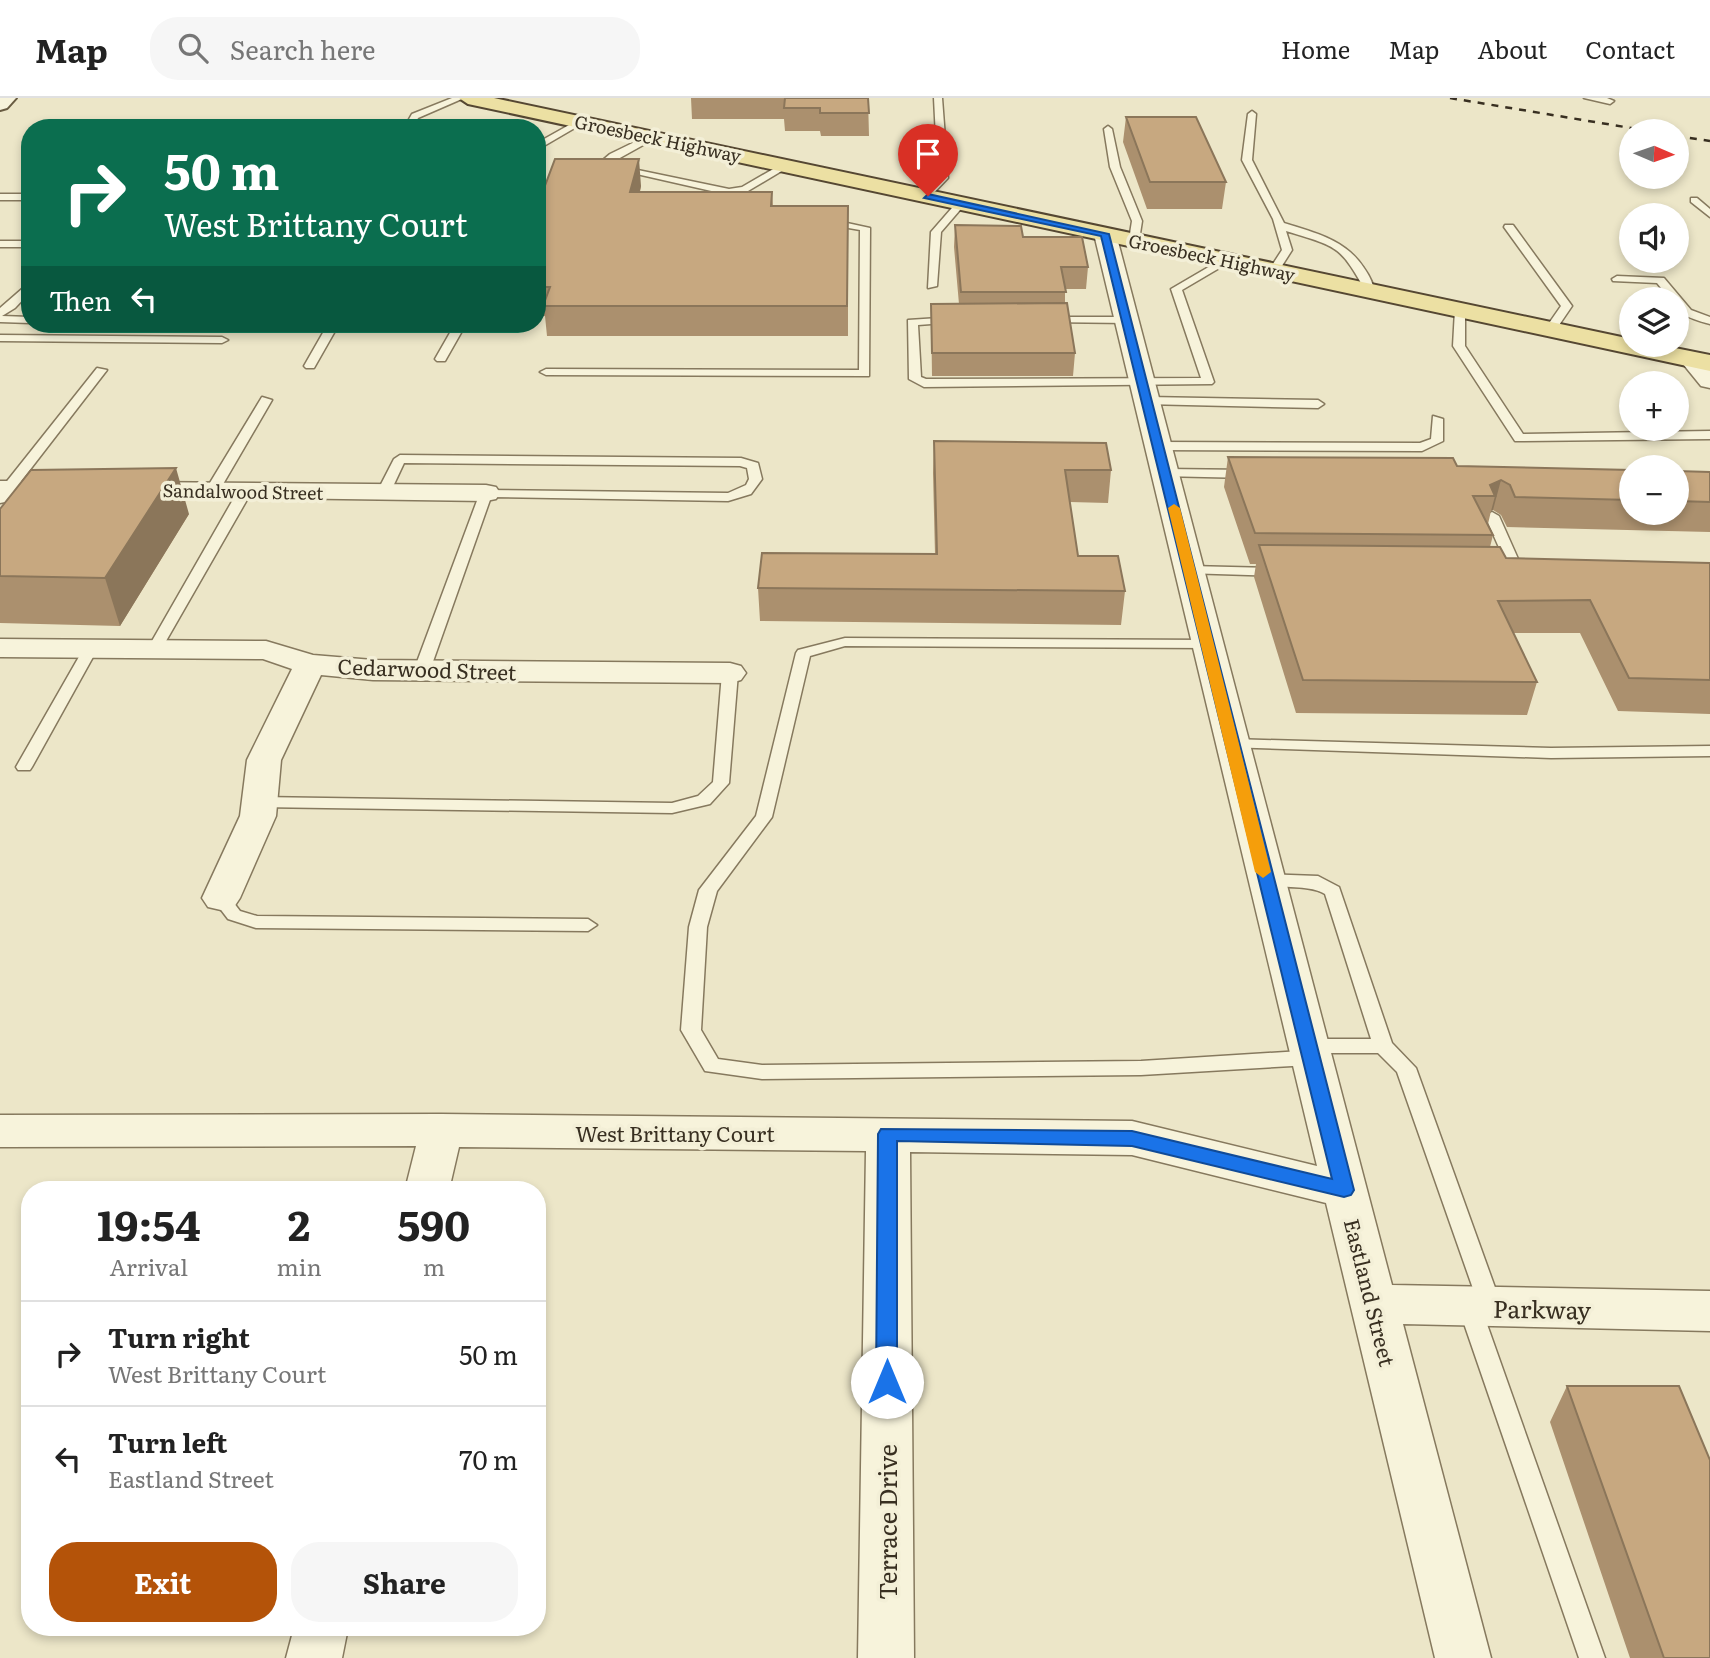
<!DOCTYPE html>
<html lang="en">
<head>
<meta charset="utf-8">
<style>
  body { margin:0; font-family:Literata,serif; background:#f6f6f6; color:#222; height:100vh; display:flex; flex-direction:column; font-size:26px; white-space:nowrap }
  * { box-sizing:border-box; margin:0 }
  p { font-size:23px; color:#767676 }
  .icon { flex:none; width:38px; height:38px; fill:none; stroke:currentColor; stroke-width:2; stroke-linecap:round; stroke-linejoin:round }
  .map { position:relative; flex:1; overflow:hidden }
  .side { position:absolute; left:21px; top:1083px; width:525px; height:455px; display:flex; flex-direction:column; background:#fff; border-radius:28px; box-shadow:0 4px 10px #0003 }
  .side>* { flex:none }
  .banner { position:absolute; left:21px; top:21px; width:525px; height:214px; border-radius:28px; box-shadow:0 4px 10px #0003; background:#0b6e4f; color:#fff; overflow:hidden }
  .needle { width:46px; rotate:92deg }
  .buttons { position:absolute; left:1619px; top:21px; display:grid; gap:14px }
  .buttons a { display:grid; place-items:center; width:70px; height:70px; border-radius:50%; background:#fff; box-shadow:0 4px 10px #0003; font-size:35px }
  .pin { position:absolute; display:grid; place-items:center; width:60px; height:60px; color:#fff; margin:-72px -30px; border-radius:50% 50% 50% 0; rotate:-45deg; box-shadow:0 0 7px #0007 }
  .pin .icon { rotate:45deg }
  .me { position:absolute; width:77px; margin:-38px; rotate:0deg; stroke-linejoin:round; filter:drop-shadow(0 0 5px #0008) }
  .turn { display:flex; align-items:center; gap:24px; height:147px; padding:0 28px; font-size:32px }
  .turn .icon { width:91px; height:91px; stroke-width:2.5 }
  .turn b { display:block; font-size:49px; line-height:60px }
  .then { display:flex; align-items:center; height:66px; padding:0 28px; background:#0003; gap:14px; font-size:26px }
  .eta { display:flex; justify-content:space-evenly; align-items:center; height:119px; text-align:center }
  .eta b { font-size:42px; font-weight:700; line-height:49px }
  .primary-button { display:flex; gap:14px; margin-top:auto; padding:14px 28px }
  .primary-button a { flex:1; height:80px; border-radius:28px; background:#b45309; color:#fff; font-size:28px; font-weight:700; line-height:80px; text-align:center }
  .primary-button a+a { background:#f6f6f6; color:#222 }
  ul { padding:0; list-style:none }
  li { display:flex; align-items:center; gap:21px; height:105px; padding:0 28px; border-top:2px solid #e0e0e0 }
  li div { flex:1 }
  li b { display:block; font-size:26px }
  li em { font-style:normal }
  header { display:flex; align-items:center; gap:42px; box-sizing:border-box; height:98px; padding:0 35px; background:#fff; border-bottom:2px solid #e0e0e0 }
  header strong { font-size:33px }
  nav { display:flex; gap:38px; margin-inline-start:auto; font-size:24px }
  .search { width:490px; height:63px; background:#f6f6f6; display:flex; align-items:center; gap:18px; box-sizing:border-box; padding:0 24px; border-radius:28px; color:#767676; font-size:26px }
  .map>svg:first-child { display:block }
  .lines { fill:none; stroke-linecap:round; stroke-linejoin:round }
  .service-casing { stroke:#86795e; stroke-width:3 }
  .minor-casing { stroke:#86795e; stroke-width:3 }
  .secondary-casing { stroke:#685b41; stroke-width:4 }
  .primary-casing { stroke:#554732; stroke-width:4 }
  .service { fill:#f7f3db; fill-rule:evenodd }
  .minor { fill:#f7f3db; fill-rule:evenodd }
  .secondary { fill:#f7f3db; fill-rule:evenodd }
  .primary { fill:#ece0a3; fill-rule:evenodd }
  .rail { stroke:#382f21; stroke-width:2.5; stroke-dasharray:7 7; stroke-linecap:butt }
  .wall { fill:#ab906e }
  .shaded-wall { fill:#8b765a }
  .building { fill:#c7a880; stroke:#8b765a; stroke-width:2 }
  .route { fill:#1a73e8; stroke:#114b97; stroke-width:2 }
  .slow { fill:#f59e0b }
  .labels { text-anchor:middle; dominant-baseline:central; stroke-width:7; stroke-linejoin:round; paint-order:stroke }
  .far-street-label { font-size:18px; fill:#382f21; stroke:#f3efd7 }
  .street-label { font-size:21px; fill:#382f21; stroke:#f3efd7 }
  .near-street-label { font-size:24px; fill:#382f21; stroke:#f3efd7 }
</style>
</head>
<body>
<header>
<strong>Map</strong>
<div class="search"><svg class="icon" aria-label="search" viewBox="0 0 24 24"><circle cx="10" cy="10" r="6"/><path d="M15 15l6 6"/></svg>Search here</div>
<nav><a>Home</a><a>Map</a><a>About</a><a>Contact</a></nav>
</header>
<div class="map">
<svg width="1710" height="1560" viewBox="0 0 1710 1560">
  <rect width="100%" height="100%" fill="#ece6c8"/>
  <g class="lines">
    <defs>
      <path id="service" d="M452,0h12l-46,20 -5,10h-9l8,-14z
        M934,0h8l6,80 -20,21 -5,-3 15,-18z
        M1584,0h23l7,3 -4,3z
        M1252,13l4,3 -4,46 32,63c31,10 61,16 80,45 5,7 10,17 10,24h-8c-26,-47 -28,-45 -80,-61l6,19 -14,22 -9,-2 13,-20 -9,-31 -31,-59 6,-46z
        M578,22l7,2 -48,28v-7z
        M1108,28l4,3 8,38 22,54 -3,19 -5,3 -5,-3 3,-19 -22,-54 -6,-38z
        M651,36l3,5 -45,25 120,25 13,-2 40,-23 8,2 -42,25 -19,4 -132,-30 13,-11z
        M0,96h30v6h-30z
        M1691,100h6l13,11v8l-19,-15z
        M958,103l8,2 -25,29 -4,54 -9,2 3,-56z
        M824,120l46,10 -1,148 -323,-1 -6,-3 6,-3 313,1 1,-140 -40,-7 -1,-2z
        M1505,127h8l59,81 -17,25 -10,-2 16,-23 -57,-79z
        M0,143h30v6h-30z
        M1224,160l9,2 -51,30 32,92 -2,2 -288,3 -15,-8 -1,-59 46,-3 4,1v4l-40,3 3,52 5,2 275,-1 -30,-89z
        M1617,178l47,2 27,32 19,7v7c-14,-4 -34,-8 -34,-25h-6l-13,-16 -44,-2 -1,-2z
        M30,184v10l-15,16 -13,8 28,1v6l-30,-1v-14z
        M1460,209l5,3v36l58,88 187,-3v8l-195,2 -62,-95 2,-36z
        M1049,219h79l6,3 -6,3 -83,-1v-4z
        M328,226h11l-25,44h-8l-2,-2z
        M455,226h11l-21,37h-8l-2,-2z
        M0,237l222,2 6,3 -6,3 -222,-2z
        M97,270l10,2 -102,132 -5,1v-13z
        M262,299l10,3 -53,91 -7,4 -5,-1 -2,-3z
        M1148,299l170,3 6,4 -6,4 -174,-4 -2,-3z
        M1433,318l10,3v22l-21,10 -264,-1 -6,-4 6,-4 262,1 11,-4z
        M400,357l341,3 17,5 4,16 -11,15 -23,7 -237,-4 -61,173 -8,5 -8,-5 67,-180 247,3 18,-8 3,-6 -2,-11 -7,-2 -336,-3 -15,32h-10l-2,-3 17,-33z
        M1165,371l84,1 6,4 -6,4 -89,-2 -1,-3z
        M245,389l7,4 -90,157 -7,4 -5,-1 -2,-3 90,-157z
        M1492,414l7,4 20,45 -4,9 -17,6 -7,-4 14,-11 -20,-45z
        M1190,468l87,2 7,4 -7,4 -92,-3v-6z
        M845,540l363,2 7,4 -7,4 -363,-2 -35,10 -38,161 -55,74 -10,36 -6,103 17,29 44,6 379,-4 160,-10 -4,-5 3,-5 7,-2h64l-46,-145c-19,-12 -58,-2 -69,-14l9,-6 53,2 21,11 53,156 24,25 86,239 -3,7 -8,2 -8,-3 122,345h-26l-121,-352 3,-7 8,-2 8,3 -80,-228 -19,-19h-61l3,5 -3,5 -7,2 -169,10 -379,4 -57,-8 -24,-41 8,-103 10,-37 57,-74 40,-163 2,-3z
        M91,546l7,4 -66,119 -2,3h-12l-2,-3 68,-119z
        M730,570l8,5 -9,110 -19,21 -38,9 -413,-6 -8,-5 8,-5 413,6 26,-7 15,-14 9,-109z
        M1232,641l319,9 159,-2v10l-159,2 -325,-11 -2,-3 2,-3z
        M221,794l6,2 13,17 17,5 331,3 9,6 -9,6 -332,-3 -28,-9 -16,-21z"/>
      <path id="minor" d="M1105,130l11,6 276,1051 318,6v40l-307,-7 88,334h-56l-109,-455 -194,-48 -222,-3 4,506h-56l8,-507 -407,-4 -10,43h-44l11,-44 -416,1v-32l441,-1 691,7 185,45 -223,-932z
        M1691,254l9,2 10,12v22l-9,-2 -22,-27 3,-5z
        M0,383h65l10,2 4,6 -4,6 -10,2h-65z
        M134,384l352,3 10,2 4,6 -4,6 -10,2 -362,-5 -4,-6 4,-6z
        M0,541l266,2 47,14 60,5 357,3 11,3 5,7 -5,7 -11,3 -357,-3 -52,-5 -40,85 -5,56 -36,82 -6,9 -13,3 -13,-3 -6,-9 38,-82 7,-56 45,-91 -29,-10 -263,-2z
        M294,1530h54l-6,30h-56z"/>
      <path id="secondary" d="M0,0h16l-9,10 -7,2z"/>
      <path id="primary" d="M459,0h35l1137,241v6h29l50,10v16l-1242,-267z"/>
    </defs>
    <use href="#service" class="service-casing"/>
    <use href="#minor" class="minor-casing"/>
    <use href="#secondary" class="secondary-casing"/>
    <use href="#primary" class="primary-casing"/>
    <use href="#service" class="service"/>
    <use href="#minor" class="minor"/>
    <use href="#secondary" class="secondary"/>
    <use href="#primary" class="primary"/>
    <path class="rail" d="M1450,0l199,33
      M1676,38l34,5"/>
  </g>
  <path class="wall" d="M691,0h177l1,38h-48l-1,-5h-35l-1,-12h-92z
    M1126,19l100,65 -4,27h-75l-24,-67z
    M641,88l-1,6h132l1,14h75v130h-301l-2,-20h-8v-109z
    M955,127l68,12 65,30 -2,22h-21v14l10,50 -2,23h-141l-1,-72h28l-5,-57z
    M934,343l177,29 -3,33 -38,-1 8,54 47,35 -4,34 -361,-4 -2,-33 177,-34 -2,-81z
    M1228,359l229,9 174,4v43h45v-42l34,1v60l-203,-5 -6,-12 -8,-5 -2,1 -3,13 5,11 -3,12 16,11 204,5v151l-92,-3 -38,-78h-67l24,49 -10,33 -231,-2 -42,-136 2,-13h-6l-26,-77z
    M0,411l189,5 -69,112 -120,-3z
    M1567,1288l143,272h-80l-80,-236z"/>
  <path class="shaded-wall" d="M639,61l2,27 -8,33 -3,-27z
    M176,370l13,46 -69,112 -15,-48z
    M1501,382l-8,30 -2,1 4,-15 -5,-11z"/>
  <path class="building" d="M785,0h83l1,15h-49v-5h-36z
    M1126,19h70l30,65h-76z
    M555,61h84l-9,33h142l-1,14h77l-1,100h-304l7,-19h-13v-80z
    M955,127l66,1 2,11h59l6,30h-27l5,25h-105z
    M1067,205l8,50h-143l-1,-49z
    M934,343l172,2 5,27h-46l13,86h40l7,35 -367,-3 4,-35 175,1z
    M1228,359l225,1 4,8 174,4v30l-116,-3 -5,-12 -9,-5 -11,5 5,11h-22l20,39 -238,-2z
    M176,370l-71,110 -105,-2v-67l31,-39z
    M1676,373l34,1v30l-34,-1z
    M1259,447l241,2 6,11 204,5v117l-81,-2 -39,-78 -92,1 39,81 -234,-2z
    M1567,1288h112l31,74v198h-46z"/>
  <path class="route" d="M928,96l181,40 245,956 -3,5 -7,2 -212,-51 -235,-5v241l-3,7 -7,3 -8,-3 -3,-7 2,-248 3,-5 251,2 200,48 -231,-943 -177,-38z"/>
  <path class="slow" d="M1174,406l6,4 91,364 -8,6 -8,-6 -87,-364z"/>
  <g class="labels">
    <g class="far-street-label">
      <text transform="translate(658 40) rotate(12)">Groesbeck Highway</text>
      <text transform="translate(1212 159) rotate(12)">Groesbeck Highway</text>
      <text transform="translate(243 393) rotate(1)">Sandalwood Street</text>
    </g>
    <g class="street-label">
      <text transform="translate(427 570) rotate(2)">Cedarwood Street</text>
      <text x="675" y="1034">West Brittany Court</text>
      <text transform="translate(1371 1194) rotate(76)">Eastland Street</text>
    </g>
    <g class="near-street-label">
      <text transform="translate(1542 1210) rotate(1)">Parkway</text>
      <text transform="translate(886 1424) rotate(-90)">Terrace Drive</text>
    </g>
  </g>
</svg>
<div class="buttons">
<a><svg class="needle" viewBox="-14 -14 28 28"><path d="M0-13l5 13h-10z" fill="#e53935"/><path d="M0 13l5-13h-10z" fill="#767676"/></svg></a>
<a><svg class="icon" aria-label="sound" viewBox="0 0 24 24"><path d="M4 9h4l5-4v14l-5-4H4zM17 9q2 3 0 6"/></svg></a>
<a><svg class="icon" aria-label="layers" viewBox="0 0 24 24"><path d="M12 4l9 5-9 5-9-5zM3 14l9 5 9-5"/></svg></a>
<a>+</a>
<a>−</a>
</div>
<div class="pin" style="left:928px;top:98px;background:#d93025"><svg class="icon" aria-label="arrive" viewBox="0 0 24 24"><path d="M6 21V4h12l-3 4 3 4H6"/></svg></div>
<svg class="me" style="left:887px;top:1284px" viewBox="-20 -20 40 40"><circle r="19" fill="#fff"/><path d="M0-13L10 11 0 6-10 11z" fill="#1a73e8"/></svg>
<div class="banner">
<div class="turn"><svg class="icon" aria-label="right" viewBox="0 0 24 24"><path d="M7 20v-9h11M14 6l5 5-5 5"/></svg><div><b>50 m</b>West Brittany Court</div></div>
<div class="then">Then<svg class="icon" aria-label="left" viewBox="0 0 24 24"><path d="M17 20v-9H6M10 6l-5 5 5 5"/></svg></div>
</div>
<section class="side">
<div class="eta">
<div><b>19:54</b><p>Arrival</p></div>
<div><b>2</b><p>min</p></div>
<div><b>590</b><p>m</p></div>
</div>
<ul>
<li><svg class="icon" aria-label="right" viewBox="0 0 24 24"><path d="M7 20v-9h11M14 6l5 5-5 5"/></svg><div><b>Turn right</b><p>West Brittany Court</p></div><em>50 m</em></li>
<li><svg class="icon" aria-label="left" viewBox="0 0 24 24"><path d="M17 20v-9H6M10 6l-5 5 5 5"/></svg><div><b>Turn left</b><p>Eastland Street</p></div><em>70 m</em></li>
</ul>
<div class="primary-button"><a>Exit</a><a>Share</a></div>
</section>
</div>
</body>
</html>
